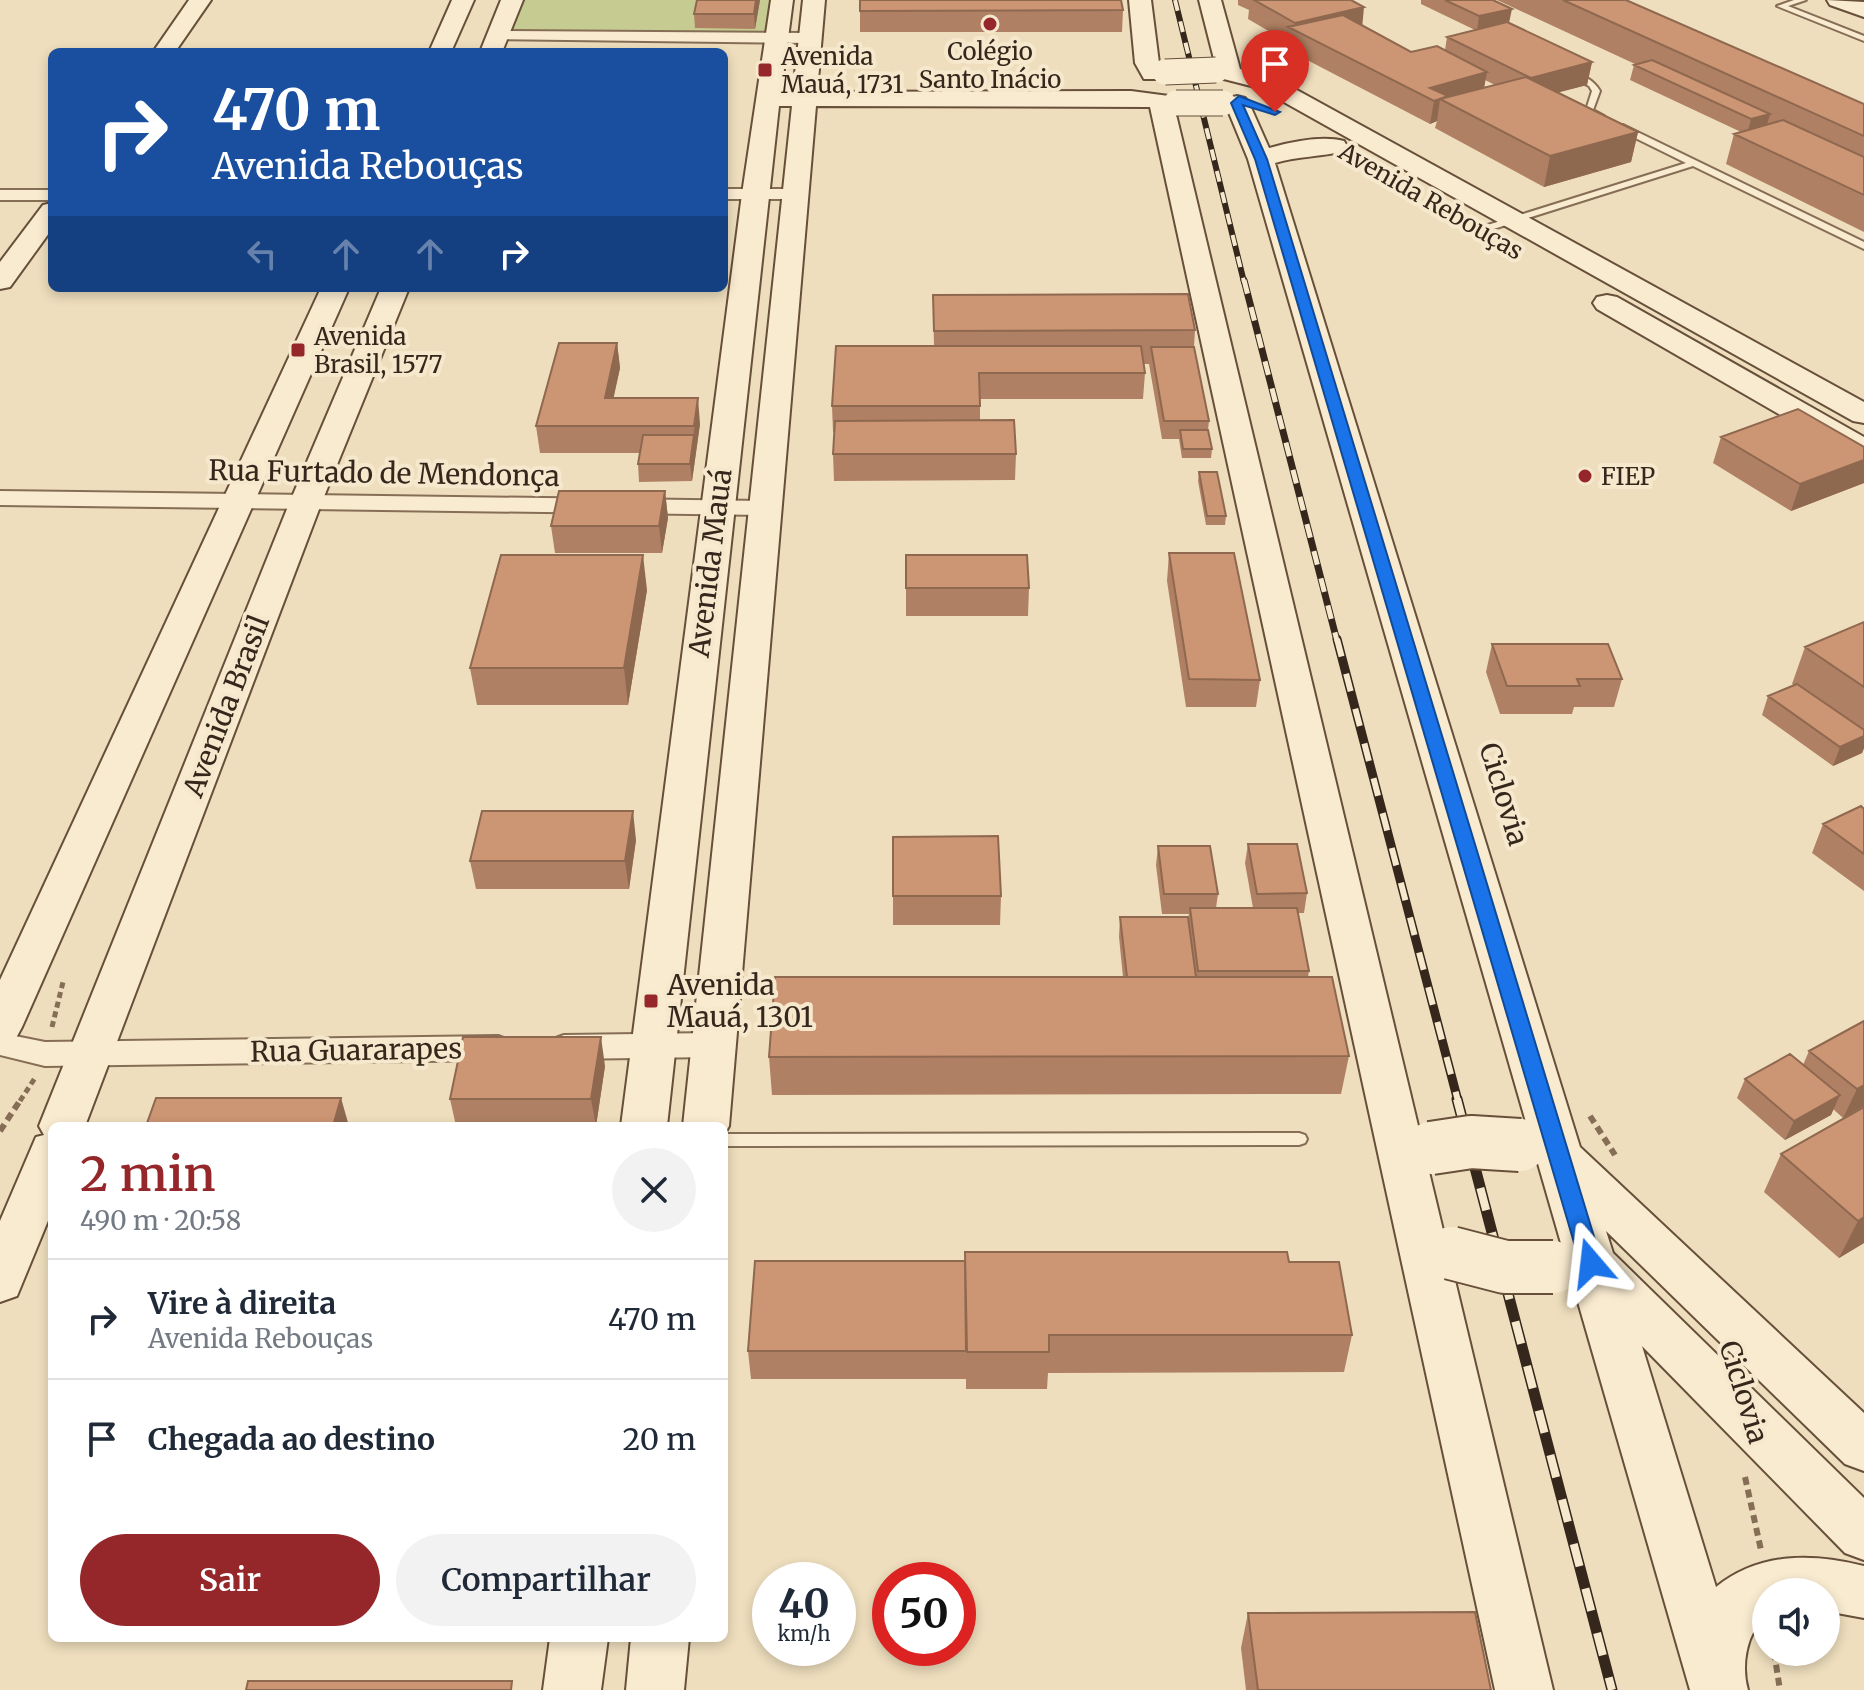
<!DOCTYPE html>
<html lang="pt">
<head>
<meta charset="utf-8">
<style>
  body { margin:0; font-family:Merriweather,serif; background:#f2f2f3; color:#1f2937; height:100vh; display:flex; flex-direction:column; font-size:30px; white-space:nowrap }
  * { box-sizing:border-box; margin:0 }
  p { font-size:26px; color:#747a83 }
  .icon { flex:none; width:44px; height:44px; fill:none; stroke:currentColor; stroke-width:2; stroke-linecap:round; stroke-linejoin:round }
  .map { position:relative; flex:1; overflow:hidden }
  .sheet { position:absolute; left:48px; top:1122px; width:680px; height:520px; display:flex; flex-direction:column; background:#fff; border-radius:12px; box-shadow:0 4px 12px #0003 }
  .sheet>* { flex:none }
  .top-card { position:absolute; left:48px; top:48px; width:680px; height:244px; border-radius:12px; box-shadow:0 4px 12px #0003; background:#1a4fa0; color:#fff; overflow:hidden }
  .buttons { position:absolute; left:1752px; top:1578px; display:grid; gap:16px }
  .buttons a { display:grid; place-items:center; width:88px; height:88px; border-radius:50%; background:#fff; box-shadow:0 4px 12px #0003; font-size:40px }
  .speed { position:absolute; left:752px; top:1562px; display:flex; gap:16px; font-size:40px; font-weight:700; text-align:center }
  .speed>* { display:grid; place-content:center; width:104px; height:104px; border-radius:50%; background:#fff; box-shadow:0 4px 12px #0003; line-height:1 }
  .speed small { font-size:20px; font-weight:400 }
  .speed .limit { border:12px solid #d22; background:#fff; color:#111 }
  .pin { position:absolute; display:grid; place-items:center; width:68px; height:68px; color:#fff; margin:-82px -34px; border-radius:50% 50% 50% 0; rotate:-45deg; box-shadow:0 0 8px #0007 }
  .pin .icon { rotate:45deg }
  .me { position:absolute; width:88px; margin:-44px; rotate:343deg; stroke-linejoin:round; filter:drop-shadow(0 0 6px #0008) }
  .turn { display:flex; align-items:center; gap:28px; height:168px; padding:0 32px; font-size:36px }
  .turn .icon { width:104px; height:104px; stroke-width:2.5 }
  .turn b { display:block; font-size:56px; line-height:68px }
  .lanes { display:flex; align-items:center; height:76px; padding:0 32px; background:#0003; justify-content:center; gap:40px; direction:ltr }
  .lanes .off { opacity:.35 }
  .round { display:grid; place-items:center; flex:none; width:84px; height:84px; border-radius:42px; background:#f2f2f3 }
  .headline { display:flex; align-items:center; justify-content:space-between; height:136px; padding:0 32px }
  h1 { font-size:48px; font-weight:600; line-height:60px; color:#95262a }
  .button { display:flex; gap:16px; margin-top:auto; padding:16px 32px }
  .button a { flex:1; height:92px; border-radius:48px; background:#95262a; color:#fff; font-size:32px; font-weight:600; line-height:92px; text-align:center }
  .button a+a { background:#f2f2f3; color:#1f2937 }
  ul { padding:0; list-style:none }
  li { display:flex; align-items:center; gap:24px; height:120px; padding:0 32px; border-top:2px solid #e0e1e3 }
  li div { flex:1 }
  li b { display:block; font-size:30px }
  li em { font-style:normal }
  .map>svg:first-child { display:block }
  .green { fill:#c6cb92 }
  .lines { fill:none; stroke-linecap:round; stroke-linejoin:round }
  .lane-casing { stroke:#866e56; stroke-width:4 }
  .street-casing { stroke:#866e56; stroke-width:4 }
  .secondary-casing { stroke:#674f3a; stroke-width:4 }
  .path-far1 { stroke:#866e56; stroke-width:5; stroke-dasharray:6 4; stroke-linecap:butt }
  .path { stroke:#866e56; stroke-width:6; stroke-dasharray:8 5; stroke-linecap:butt }
  .lane { fill:#f9ebd0; fill-rule:evenodd }
  .street { fill:#f9ebd0; fill-rule:evenodd }
  .secondary { fill:#f9ebd0; fill-rule:evenodd }
  .rail-far3-casing { stroke:#35271b; stroke-width:6 }
  .rail-far2-casing { stroke:#35271b; stroke-width:7 }
  .rail-far1-casing { stroke:#35271b; stroke-width:9 }
  .rail-casing { stroke:#35271b; stroke-width:11 }
  .rail-far3 { stroke:#f5e8cd; stroke-width:4; stroke-dasharray:11; stroke-linecap:butt }
  .rail-far2 { stroke:#f5e8cd; stroke-width:5; stroke-dasharray:14; stroke-linecap:butt }
  .rail-far1 { stroke:#f5e8cd; stroke-width:6; stroke-dasharray:18; stroke-linecap:butt }
  .rail { stroke:#f5e8cd; stroke-width:8; stroke-dasharray:23; stroke-linecap:butt }
  .secondary-bridge-far1-casing { stroke:#674f3a; stroke-width:27; stroke-linecap:butt }
  .secondary-bridge-casing { stroke:#674f3a; stroke-width:56; stroke-linecap:butt }
  .secondary-bridge-far1 { stroke:#f9ebd0; stroke-width:25 }
  .secondary-bridge { stroke:#f9ebd0; stroke-width:52 }
  .wall { fill:#af8063; fill-rule:evenodd }
  .shaded-wall { fill:#8f6850 }
  .building { fill:#cc9573; stroke:#8f6850; stroke-width:2 }
  .route { fill:#1a73e8; stroke:#114b97; stroke-width:2 }
  .poi-dot { fill:#95262a; stroke:#f5e8cd; stroke-width:3 }
  .labels { text-anchor:middle; dominant-baseline:central; stroke-width:8; stroke-linejoin:round; paint-order:stroke }
  .far-poi-label { font-size:24px; fill:#35271b; stroke:#f5e8cd; text-anchor:start }
  .far-street-label { font-size:24px; fill:#35271b; stroke:#f5e8cd }
  .street-label { font-size:28px; fill:#35271b; stroke:#f5e8cd }
  .poi-label { font-size:28px; fill:#35271b; stroke:#f5e8cd; text-anchor:start }
</style>
</head>
<body>
<div class="map">
<svg width="1864" height="1690" viewBox="0 0 1864 1690">
  <rect width="100%" height="100%" fill="#eedebd"/>
  <path class="green" d="M512,0h270l-5,37 -279,-1z"/>
  <g class="lines">
    <defs>
      <path id="lane" d="M1794,0h12l-18,6 76,30v5l-87,-35z
        M1568,72c12,0 26,8 32,19l-7,19 11,6v4h-6l-13,-7 7,-22 -3,-5 -21,-10z
        M1617,125h6l241,117v7l-171,-83 -209,66h-6v-4l208,-65 -69,-34z
        M1299,1133l6,2 2,4 -2,4 -6,2 -575,1v-12z"/>
      <path id="street" d="M498,31l312,2 8,5 -8,5 -318,-4 -2,-3z
        M724,189h71l9,5 -9,5h-71z
        M0,190h52v10h-52z
        M0,491l767,10 8,2 3,5 -3,5 -8,2 -767,-10z
        M0,1033l45,9 453,-6 11,4 5,8 -5,8 -11,4 -453,6 -45,-11z
        M713,1033l11,4 5,8 -5,8 -11,4 -149,2 -11,-4 -5,-8 5,-8 11,-4z"/>
      <path id="secondary" d="M189,0h22l-36,52h-22z
        M452,0h22l-23,52h-22z
        M501,0h22l-21,52h-22z
        M771,0h22l-12,92h12l10,-92h22l-8,92 314,-1 53,7 4,5 -4,5 -9,2 378,1580h-58l-345,-1583 -334,-1 -87,1020 -5,9v-9h-41l109,-1020h-13l-112,1020h-46l121,-932z
        M1129,0h22l8,63 5,11 -4,5h-16l-9,-16z
        M1199,0h22l19,69 35,9 589,324v21l-11,-2 -594,-333 -51,-13 -4,-5 11,-7z
        M1827,0l37,2v15l-34,-12z
        M1237,96l8,2 4,5 20,45c22,-6 52,-13 75,-7l3,5 -3,5c-23,6 -46,5 -69,12l305,984 284,266v58l-19,-7 -239,-233 7,22 251,245v62l-19,-7 -203,-207 74,241c44,-35 96,-34 148,-21v52l-38,-7v-19h-60v24c-20,17 -25,50 -18,74h-58l-442,-1531 -23,-56 4,-5z
        M52,203v26l-42,58 -10,2v-27l43,-57z
        M321,288h28l-327,739 -6,11 -16,5v-63z
        M381,288h28l-88,216 -236,622h-33v85l-35,85 -17,6v-81l36,-84 8,-2 -5,-9 250,-622z
        M1607,295l10,2 247,140v22l-11,-2 -256,-148 -4,-6 4,-6z
        M550,1638h58l-7,52h-58z
        M631,1638h58l-5,52h-58z"/>
    </defs>
    <use href="#lane" class="lane-casing"/>
    <use href="#street" class="street-casing"/>
    <use href="#secondary" class="secondary-casing"/>
    <path class="path-far1" d="M52,1027l11,-45
      M20,1101l15,-23"/>
    <path class="path" d="M1590,1116l25,39
      M0,1131l21,-32
      M1745,1477l16,73
      M1774,1652l6,38"/>
    <use href="#lane" class="lane"/>
    <use href="#street" class="street"/>
    <use href="#secondary" class="secondary"/>
    <defs>
      <path id="rail-far3" d="M1175,0l69,282"/>
      <path id="rail-far2" d="M1244,280l93,361"/>
      <path id="rail-far1" d="M1337,639l121,462"/>
      <path id="rail" d="M1457,1099l155,591"/>
    </defs>
    <use href="#rail-far3" class="rail-far3-casing"/>
    <use href="#rail-far2" class="rail-far2-casing"/>
    <use href="#rail-far1" class="rail-far1-casing"/>
    <use href="#rail" class="rail-casing"/>
    <use href="#rail-far3" class="rail-far3"/>
    <use href="#rail-far2" class="rail-far2"/>
    <use href="#rail-far1" class="rail-far1"/>
    <use href="#rail" class="rail"/>
    <defs>
      <path id="secondary-bridge-far1" d="M1165,72l51,-2
        M1176,103h47"/>
      <path id="secondary-bridge" d="M1431,1148l40,-6 49,3
        M1451,1253l54,14h48"/>
    </defs>
    <use href="#secondary-bridge-far1" class="secondary-bridge-far1-casing"/>
    <use href="#secondary-bridge" class="secondary-bridge-casing"/>
    <use href="#secondary-bridge-far1" class="secondary-bridge-far1"/>
    <use href="#secondary-bridge" class="secondary-bridge"/>
  </g>
  <path class="wall" d="M760,0l-5,29 -60,-1 -1,-14z
    M1238,0h113l11,25 49,27 34,-2 2,-13 28,-7 -54,-26v-4h72l16,23 83,39 -5,23 -29,7 80,40 -7,30 -87,25 -109,-59 2,-7 -7,3 -144,-75v-8l-38,-22 1,-9 -11,-5zM1485,80l10,5 -11,2z
    M1497,0h129l238,104v128l-138,-68 8,-30 7,-2 -111,-52 4,-15 1,-1z
    M1123,10l-1,22h-262v-21z
    M933,295l262,35 -1,17 15,74 -1,9 4,19 -1,9h-29l-3,-19h-17l-13,-75h-5l1,9 -2,26h-163v21l36,34 -1,26 -181,1 -1,-27 1,-22h-1l-1,-26 102,-60z
    M617,343l3,25 -7,30 87,26 -8,57 -53,1 -1,-18 2,-11h-100l-4,-27z
    M1721,437l143,10v36l-73,28 -78,-48z
    M1199,472l27,44 -1,9h-19l-8,-44z
    M665,491l3,27 -6,35h-107l-4,-27z
    M1169,553l91,127 -4,27h-70l-19,-126z
    M906,555l123,33 -1,28h-122z
    M647,590l-19,115h-151l-7,-37z
    M1864,622v126l-2,5 -29,13 -71,-51 6,-19 26,-11 -2,-1 13,-37z
    M1492,644l130,35 -8,28h-40l-2,7h-72l-14,-42z
    M1864,809v82l-52,-38 11,-29z
    M636,840l-7,49h-153l-6,-28z
    M1248,844l59,49 -3,20h-6l11,58 -1,6 41,79 -8,38 -569,1 -3,-38 354,-80 -4,-40 1,-20h68l1,-3h-27l-6,-49 2,-19 60,48 -2,14h37l-8,-45z
    M893,896h108l-1,29h-107z
    M1864,1021v85l-21,12 -10,-9 -2,6 -46,25 -48,-42 8,-19 58,-14 6,-14z
    M605,1066l-9,60h-140l-6,-27z
    M1864,1107v136l-25,15 -75,-66 17,-38z
    M1289,1262l63,73 -8,37 -296,1 -1,16h-81v-18v8h-215l-3,-28z
    M1248,1613l243,77h-245l-5,-42z"/>
  <path class="shaded-wall" d="M756,0h4l-5,29 -1,-15z
    M1364,7l-2,22 -68,1 1,-7z
    M1512,9l-3,14 -32,8 2,-15z
    M1592,62l-5,23 -61,16 5,-23z
    M1487,72l-4,22 -43,5 -3,22 -7,3 4,-23 -4,-13z
    M1770,114l-4,15 -19,6 4,-16z
    M1638,132l-7,30 -87,25 6,-31z
    M617,343l3,25 -12,56 -3,-26z
    M698,398l2,26 -8,57 -2,-17z
    M1864,460v23l-73,28 9,-27z
    M665,491l3,27 -6,35 -3,-27z
    M643,555l4,35 -19,115 -4,-37z
    M1864,736v12l-2,5 -29,13 7,-19z
    M633,811l3,29 -7,49 -4,-28z
    M601,1037l4,29 -9,60 -5,-27z
    M1864,1085v21l-21,12 14,-29z
    M1840,1095l-9,20 -46,25 9,-19z
    M341,1098l8,28h-16z
    M1864,1217v26l-25,15 19,-37z"/>
  <path class="building" d="M697,0h59l-2,14h-60z
    M860,0h261l2,10 -263,1z
    M1254,0h97l13,7 -69,16z
    M1445,0h48l19,9 -33,7z
    M1563,0h63l238,104v32z
    M1343,15l68,37 26,-6 50,26 -57,16 18,8 -14,5 -146,-74z
    M1507,22l85,40 -61,16 -84,-41z
    M1652,60l118,54 -19,5 -117,-54z
    M1526,77l112,55 -88,24 -110,-57z
    M1783,120l81,37v38l-130,-61z
    M1188,294l7,36 -261,1 -1,-36z
    M559,343h58l-12,55h93l-4,28h-158z
    M836,346h305l4,27h-166l1,33h-148z
    M1151,347h43l15,74h-45z
    M1798,409l66,38v13l-64,24 -79,-47z
    M1014,420l2,34h-183l2,-33z
    M1180,430h28l4,19h-29z
    M643,435h51l-4,29h-52z
    M1199,472h18l9,44h-19z
    M559,491h106l-6,35h-108z
    M1169,553h65l26,127 -71,-1z
    M501,555h142l-19,113h-154z
    M906,555h121l2,33h-123z
    M1864,622v65l-59,-40z
    M1492,644h116l14,35h-45l3,7h-73z
    M1797,684l67,46v6l-24,11 -72,-51z
    M1861,806l3,3v45l-41,-30z
    M482,811h151l-8,50h-155z
    M998,836l3,60h-108v-59z
    M1248,844h49l10,49 -50,1z
    M1158,846h52l8,48h-54z
    M1190,908h107l12,63h-111z
    M1120,917h68l8,60h-69z
    M775,977h557l17,79 -580,1z
    M1864,1021v64l-7,4 -48,-38z
    M463,1037h138l-10,62h-141z
    M1790,1054l50,41 -46,26 -49,-42z
    M156,1098h185l-8,28h-187z
    M1864,1107v110l-6,4 -77,-67z
    M965,1252h322l2,10h50l13,73h-303v17h-82z
    M755,1261h210l1,90h-218z
    M1475,1612l16,78h-233l-10,-77z
    M248,1681h264l-1,9h-265z"/>
  <path class="route" d="M1239,96l41,16 -5,3 -32,-10 24,54 335,1104 -3,6 -8,3 -8,-3 -3,-6 -325,-1104 -24,-56z"/>
  <g class="poi-dot">
    <circle cx="990" cy="24" r="8"/>
    <rect x="757" y="62" width="16" height="16" rx="4"/>
    <rect x="290" y="342" width="16" height="16" rx="4"/>
    <circle cx="1585" cy="476" r="8"/>
    <rect x="643" y="993" width="16" height="16" rx="4"/>
  </g>
  <g class="labels">
    <g class="far-poi-label">
      <text x="990" y="51" text-anchor="middle">Colégio<tspan x="990" dy="28">Santo Inácio</tspan></text>
      <text x="781" y="56">Avenida<tspan x="781" dy="28">Mauá, 1731</tspan></text>
      <text x="314" y="336">Avenida<tspan x="314" dy="28">Brasil, 1577</tspan></text>
      <text x="1601" y="476">FIEP</text>
    </g>
    <g class="far-street-label">
      <text transform="translate(1431 201) rotate(30)">Avenida Rebouças</text>
    </g>
    <g class="street-label">
      <text transform="translate(384 473) rotate(1)">Rua Furtado de Mendonça</text>
      <text transform="translate(710 563) rotate(-83)">Avenida Mauá</text>
      <text transform="translate(226 706) rotate(-69)">Avenida Brasil</text>
      <text transform="translate(1504 794) rotate(73)">Ciclovia</text>
      <text transform="translate(356 1050) rotate(-1)">Rua Guararapes</text>
      <text transform="translate(1744 1392) rotate(73)">Ciclovia</text>
    </g>
    <g class="poi-label">
      <text x="667" y="985">Avenida<tspan x="667" dy="32">Mauá, 1301</tspan></text>
    </g>
  </g>
</svg>
<div class="buttons">
<a><svg class="icon" aria-label="sound" viewBox="0 0 24 24"><path d="M4 9h4l5-4v14l-5-4H4zM17 9q2 3 0 6"/></svg></a>
</div>
<div class="speed"><div>40<small>km/h</small></div><div class="limit">50</div></div>
<div class="pin" style="left:1275px;top:112px;background:#d93025"><svg class="icon" aria-label="arrive" viewBox="0 0 24 24"><path d="M6 21V4h12l-3 4 3 4H6"/></svg></div>
<svg class="me" style="left:1591px;top:1263px" viewBox="-20 -20 40 40"><path d="M0-17L14 15 0 8-14 15z" fill="#1a73e8" stroke="#fff" stroke-width="4"/></svg>
<div class="top-card">
<div class="turn"><svg class="icon" aria-label="right" viewBox="0 0 24 24"><path d="M7 20v-9h11M14 6l5 5-5 5"/></svg><div><b>470 m</b>Avenida Rebouças</div></div>
<div class="lanes"><svg class="icon off" aria-label="left" viewBox="0 0 24 24"><path d="M17 20v-9H6M10 6l-5 5 5 5"/></svg><svg class="icon off" aria-label="ahead" viewBox="0 0 24 24"><path d="M12 20V5M6 11l6-6 6 6"/></svg><svg class="icon off" aria-label="ahead" viewBox="0 0 24 24"><path d="M12 20V5M6 11l6-6 6 6"/></svg><svg class="icon" aria-label="right" viewBox="0 0 24 24"><path d="M7 20v-9h11M14 6l5 5-5 5"/></svg></div>
</div>
<section class="sheet">
<div class="headline"><div><h1>2 min</h1><p>490 m · 20:58</p></div><a class="round"><svg class="icon" aria-label="close" viewBox="0 0 24 24"><path d="M6 6l12 12M18 6L6 18"/></svg></a></div>
<ul>
<li><svg class="icon" aria-label="right" viewBox="0 0 24 24"><path d="M7 20v-9h11M14 6l5 5-5 5"/></svg><div><b>Vire à direita</b><p>Avenida Rebouças</p></div><em>470 m</em></li>
<li><svg class="icon" aria-label="arrive" viewBox="0 0 24 24"><path d="M6 21V4h12l-3 4 3 4H6"/></svg><div><b>Chegada ao destino</b></div><em>20 m</em></li>
</ul>
<div class="button"><a>Sair</a><a>Compartilhar</a></div>
</section>
</div>
</body>
</html>
